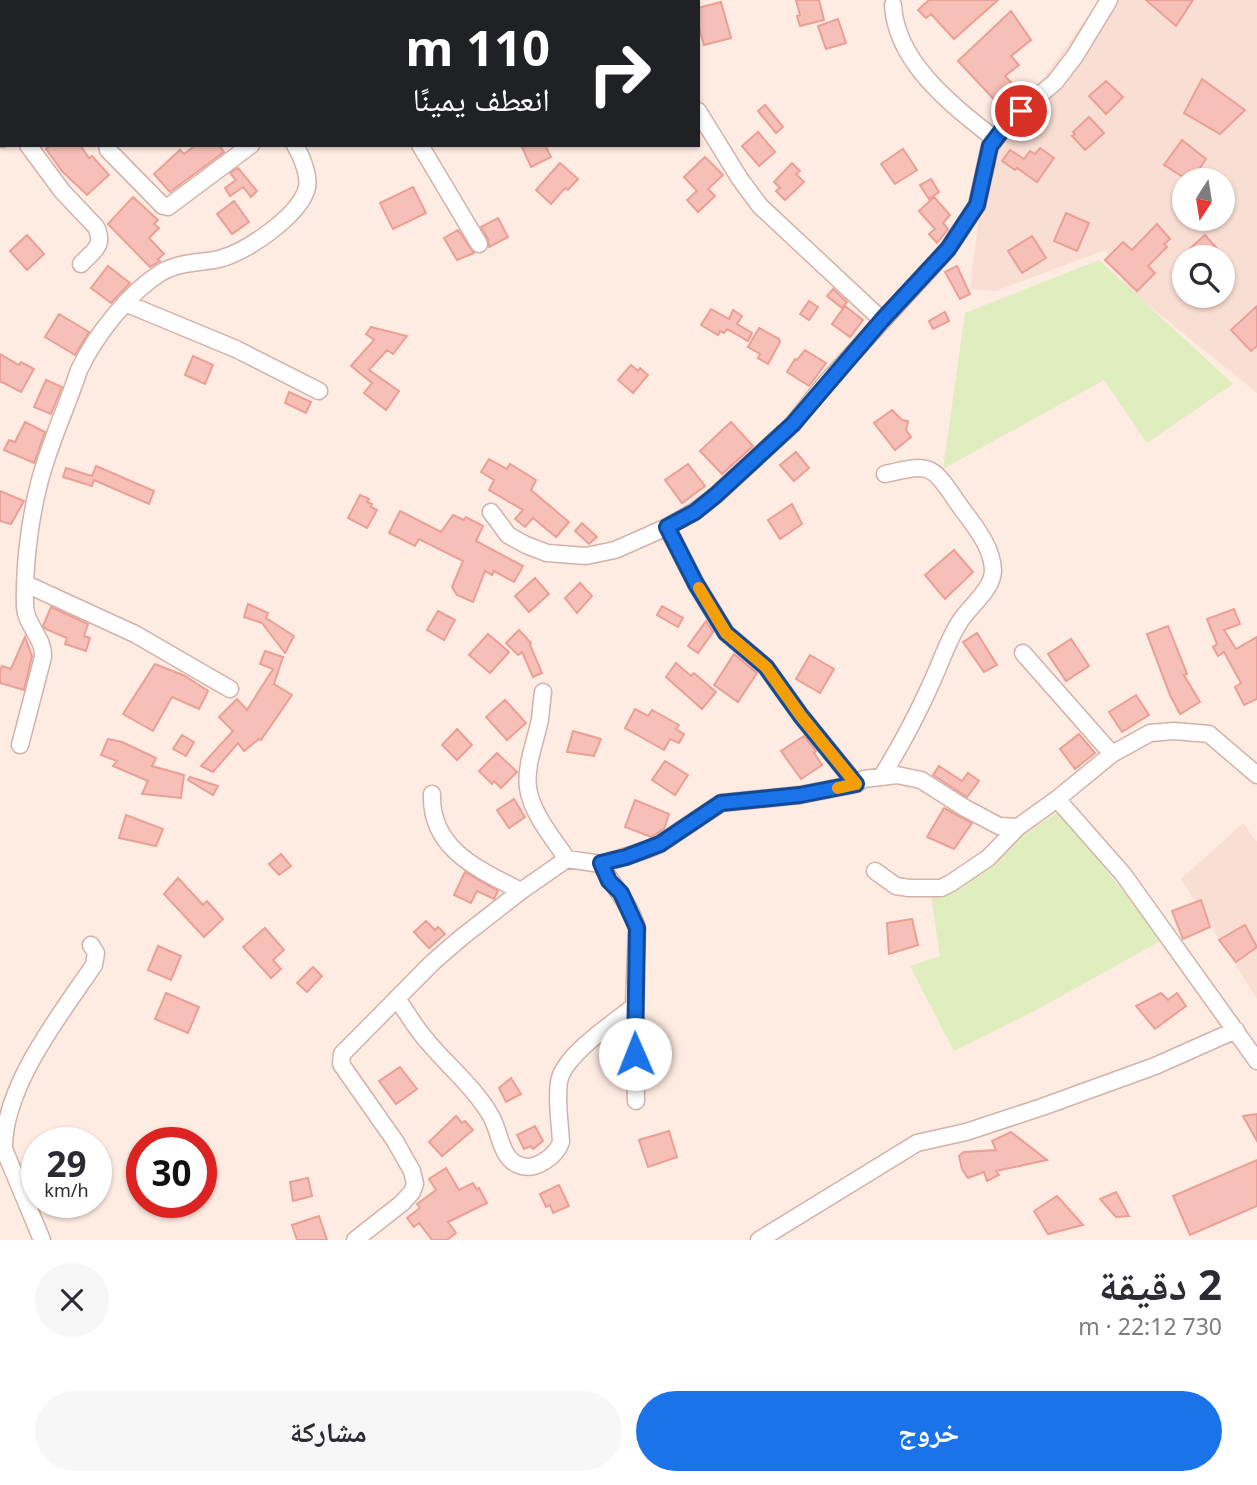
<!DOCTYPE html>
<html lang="ar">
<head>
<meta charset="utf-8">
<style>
  body { margin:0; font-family:"Noto Sans","Noto Naskh Arabic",sans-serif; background:#f7f7f7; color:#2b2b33; direction:rtl; height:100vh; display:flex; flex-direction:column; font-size:26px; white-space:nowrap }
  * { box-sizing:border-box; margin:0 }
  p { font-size:23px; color:#7c7c81 }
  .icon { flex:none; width:38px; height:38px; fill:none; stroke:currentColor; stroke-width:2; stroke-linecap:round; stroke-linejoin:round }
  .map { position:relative; height:1240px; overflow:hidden; direction:ltr }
  .side { display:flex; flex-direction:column; background:#fff; flex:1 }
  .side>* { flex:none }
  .banner { position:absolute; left:0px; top:0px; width:700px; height:147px; box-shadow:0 2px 5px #0004; direction:rtl; background:#202124; color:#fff; overflow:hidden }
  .needle { width:46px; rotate:192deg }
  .fabs { position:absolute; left:1172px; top:168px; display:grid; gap:14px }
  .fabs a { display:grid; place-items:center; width:63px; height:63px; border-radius:50%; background:#fff; box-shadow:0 2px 5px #0004; font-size:35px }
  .speed { position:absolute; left:21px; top:1127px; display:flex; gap:14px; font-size:35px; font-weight:700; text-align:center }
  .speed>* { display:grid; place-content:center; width:91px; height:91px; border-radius:50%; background:#fff; box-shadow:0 2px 5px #0004; line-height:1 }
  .speed small { font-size:18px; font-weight:400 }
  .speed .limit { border:10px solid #d22; background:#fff; color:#111 }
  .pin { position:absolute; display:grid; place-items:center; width:60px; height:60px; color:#fff; margin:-30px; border:4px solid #fff; border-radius:50%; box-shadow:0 2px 7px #0007 }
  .me { position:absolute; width:77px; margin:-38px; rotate:359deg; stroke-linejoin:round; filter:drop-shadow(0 0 5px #0008) }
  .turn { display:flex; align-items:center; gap:24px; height:147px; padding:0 35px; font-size:32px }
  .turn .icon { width:91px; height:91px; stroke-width:2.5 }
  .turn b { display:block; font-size:49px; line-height:60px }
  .round { display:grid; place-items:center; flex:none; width:74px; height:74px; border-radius:37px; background:#f7f7f7 }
  .overview { display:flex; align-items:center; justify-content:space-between; height:119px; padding:0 35px }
  h1 { font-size:42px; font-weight:700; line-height:52px }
  .action { display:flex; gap:14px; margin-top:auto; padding:14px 35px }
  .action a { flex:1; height:80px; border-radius:42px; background:#1a73e8; color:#fff; font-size:28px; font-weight:700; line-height:80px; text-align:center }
  .action a+a { background:#f7f7f7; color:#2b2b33 }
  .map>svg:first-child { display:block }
  .residential { fill:#f9ded3; fill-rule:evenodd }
  .green { fill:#dfedbf }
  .building { fill:#f6bfb7; stroke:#ea9f96; stroke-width:2 }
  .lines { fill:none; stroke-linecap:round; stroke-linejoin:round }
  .minor-casing { stroke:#d3b1aa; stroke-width:19 }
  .major-casing { stroke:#d9cccb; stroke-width:23 }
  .minor { stroke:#fff; stroke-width:16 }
  .major { stroke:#ffbd99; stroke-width:19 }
  .route-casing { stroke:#114b97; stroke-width:18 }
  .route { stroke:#1a73e8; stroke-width:12 }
  .slow { stroke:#f59e0b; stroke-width:12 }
</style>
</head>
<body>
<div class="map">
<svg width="1257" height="1240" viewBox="0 0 1257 1240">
  <rect width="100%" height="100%" fill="#feece2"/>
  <path class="residential" d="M1100,0h157v393l-130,-105 -22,-38 -109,41 -26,-2 16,-132zM1185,180h38v39h-38zM1185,257h38v39h-38z
    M1243,823l14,19v157l-76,-120z"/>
  <path class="green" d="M1099,260l134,124 -86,59 -43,-63 -161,89 22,-156z
    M1059,811l103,129 -120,67 -88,44 -44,-85 30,-10 -9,-59z"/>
  <path class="building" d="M796,0h23l5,20 -24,6 -3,-10 3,-1z
    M929,0h69l-44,39 -23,-25 -5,4 -8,-8z
    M1146,0h47l-17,26z
    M721,2l10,36 -27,7 -6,-21v-16z
    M1011,11l20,29 -20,16 8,9 -14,11 18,19 -18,16 -47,-50z
    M838,19l8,24 -20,6 -8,-23z
    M1202,79l43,31 -25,24 -36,-21z
    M1106,81l17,16 -17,17 -17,-18z
    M765,105l18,22 -7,6 -18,-22z
    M1089,117l15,16 -19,17 -13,-14 3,-2 -2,-2z
    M758,132l17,20 -16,14 -17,-20z
    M1182,140l24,19 -14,21h-4l-24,-15z
    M51,145h29l9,13 3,-2 17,19 -22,20 -25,-24 -16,-22z
    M196,145h23l5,7 -54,40 -16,-18 26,-24 4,4z
    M521,145h24l6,12 -20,10z
    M1040,148l14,10 -17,24 -20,-14 -2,2 -13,-9 8,-11 14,9 6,-8 5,3z
    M903,149l14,21 -22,14 -14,-20z
    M705,157l18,18 -15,14 7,7 -17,16 -11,-12 10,-9 -13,-14z
    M560,163l18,16 -10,11 -3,-2 -14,16 -15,-14z
    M792,163l8,8 -4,3 8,8 -19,18 -9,-9 4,-3 -6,-6z
    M238,168l19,23 -6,6 -8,-10 -13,9 -5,-8 11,-8 -6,-7z
    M931,179l8,13 -10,7 -9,-14z
    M413,187l13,26 -33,16 -13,-26z
    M133,197l25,23 -4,4 5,4 -10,10 15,16 -6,5 2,2 -10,6 -42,-43z
    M934,197l16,18 -7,8 5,6 -11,14 -8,-9 6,-5 -16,-18z
    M234,201l15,21 -17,12 -15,-20z
    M1066,213l23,10 -12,28 -23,-10z
    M498,218l10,19 -19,10 -1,-8 -7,-12z
    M1157,224l13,15 -6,5 3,3 -19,19 7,7 -18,18 -32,-31 18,-18 9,8z
    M458,230l16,23 -17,7 -13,-22z
    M27,235l17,19 -17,16 -17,-19z
    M1205,235l14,16 -7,6h-21l-5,-5z
    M1032,236l14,22 -24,15 -14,-22z
    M108,266l22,17 -19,20 -20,-15z
    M957,266l13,28 -10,5 -15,-27z
    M833,289l14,13 -5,6 -15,-12z
    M809,301l9,6 -9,13 -9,-6z
    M845,306l18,14 -13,17 -18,-13z
    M1257,306v40l-6,5 -20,-21z
    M711,309l18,10 4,-9 9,6 -5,8 15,9 -4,8 -21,-12 -3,4 -4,-2 -2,4 -17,-10z
    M945,312l4,9 -16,8 -4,-8z
    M59,314l30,18 -14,23 -30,-18z
    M371,327l36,9 -14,18 -6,-4 -18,20 30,21 -13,19 -22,-17 8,-10 -21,-17 23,-26 -8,-6z
    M759,328l20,11 1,3 -12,22 -10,-6 2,-4 -12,-7z
    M805,350l21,13 -17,23 -22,-14 8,-13 2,1z
    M0,354l19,11 2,-3 13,7 -13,23 -21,-11z
    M193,356l20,9 -8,19 -20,-9z
    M631,365l7,6 2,-3 8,7 -15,18 -15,-13z
    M46,380l16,7 -11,27 -17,-7z
    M289,392l22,10 -5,11 -21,-10z
    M892,410l10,10 6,1 -2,9 5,7 -16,13 -21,-27z
    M25,422l20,10 -11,31 -30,-13 5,-10 6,2z
    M731,422l22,24 -31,28 -22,-23z
    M796,452l13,16 -15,13 -14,-16z
    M489,459l18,10 3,-5 26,16 -5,10 38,32 -13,15 -23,-19 -8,9 -10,-8 8,-9 -34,-20 5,-10 -13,-8z
    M688,464l17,22 -23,17 -17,-23z
    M96,466l58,25 -5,13 -55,-24 -2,6 -29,-9 3,-9 26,8z
    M0,491l24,10 -13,23 -11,-3z
    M360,495l9,4 -2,3 5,2 -1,3 6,3 -10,18 -19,-10z
    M792,504l10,20 -22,15 -12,-19z
    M400,511l41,21 12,-17 11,5 2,-3 17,9 -7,15 47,25 -9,16 -20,-11 -2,4 -7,-4 -12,31 -16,-7 -5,-8 11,-26 -44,-22 -4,7 -26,-13z
    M582,523l15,14 -8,7 -14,-13z
    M954,550l19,22 -28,27 -20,-24z
    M535,578l14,16 -20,18 -14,-16z
    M580,583l12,13 -15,17 -12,-15z
    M248,604l20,9 -2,5 28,18 -9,17 -23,-30 -18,-6z
    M662,606l21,12 -5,9 -21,-12z
    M51,607l37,17 -4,12 6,2 -4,13 -21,-7 2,-6 -21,-9 -3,-3z
    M1234,609l6,15 -16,6 12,19 21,-12v62l-13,6 -9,-18 6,-4 -17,-31 -6,4 -5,-9 4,-3 -10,-25z
    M438,611l17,9 -11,20 -17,-10z
    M706,621l7,11 -15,21 -10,-7z
    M1168,626l19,48 -3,1 16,27 -20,12 -10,-19 -23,-61z
    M519,630l12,13 -1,2 12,28 -9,4 -11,-25 -4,3 -12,-12z
    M977,633l20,32 -13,7 -21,-30z
    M488,634l21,18 -19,21 -21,-18z
    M25,637l7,19 -8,34 -24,-7v-12l2,-5 9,3z
    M1071,639l18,27 -23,15 -18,-27z
    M265,651l18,6 -9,27 18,11 -31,45 -2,-1 -15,12 -6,-8 -25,29 -12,-6 32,-35 -14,-14 18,-18 10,11 26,-41 -13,-5z
    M734,654l23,19 -19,29 -24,-17z
    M810,655l24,14 -14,24 -24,-14z
    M676,663l15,13 3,-3 22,19 -14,17 -36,-32z
    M155,664l30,12 23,15 -9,18 -27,-12 -19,34 -30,-17z
    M1136,695l13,20 -27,17 -13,-20z
    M505,700l21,23 -19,17 -21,-23z
    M635,709l13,7 4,-6 27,15 -3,4 8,5 -5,9 -9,-4 -6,11 -39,-22z
    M457,729l15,16 -15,15 -15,-15z
    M573,731l28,8 -7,17 -27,-4z
    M1079,734l16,19 -20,16 -15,-20z
    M182,735l12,7 -8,14 -13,-7z
    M804,736l12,15 -2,2 8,12 -21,14 -20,-28z
    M108,739l14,3 34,16 -4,8 32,9 -3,23 -39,-4 6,-13 -35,-15 4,-5 -16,-6z
    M497,753l20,19 -16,16 -7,-7 -2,3 -13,-13z
    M665,761l23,14 -13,20 -23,-15z
    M939,766l23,15 6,-8 11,8 -12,16 -34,-22z
    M190,777l28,9 -5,9 -25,-15z
    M514,799l11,18 -16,11 -12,-18z
    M635,800l34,14 -5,15 -13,8 -26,-10z
    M944,808l28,15 -18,26 -27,-12z
    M126,815l37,14 -7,17 -37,-8z
    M281,854l10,12 -12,9 -10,-11z
    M465,872l33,19 -4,8 -17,-8 -6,12 -17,-8z
    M178,878l25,27 4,-4 16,18 -19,18 -40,-43z
    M1201,900l9,27 -27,12 -11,-28z
    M912,919l6,26 -29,9 -2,-31z
    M426,921l9,9 3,-3 7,7 -16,14 -15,-16z
    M1245,925l12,22 -21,15 -17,-22z
    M265,928l19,22 -11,10 8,9 -10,9 -28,-31z
    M158,946l23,10 -10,24 -23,-10z
    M313,967l9,9 -15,16 -10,-9z
    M166,993l33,14 -11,26 -33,-14z
    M1161,993l7,7 9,-7 9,13 -31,23 -19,-23z
    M400,1067l17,22 -21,15 -17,-23z
    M511,1078l10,16 -15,8 -7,-14z
    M1257,1114v27l-14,-25z
    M456,1116l6,7 3,-2 8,9 -31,26 -13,-14z
    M535,1126l8,15 -10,8 -2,-3 -7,3 -7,-14z
    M669,1131l8,26 -29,10 -9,-27z
    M1011,1132l36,28 -51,11 3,4 -12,6 -3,-9 -16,6 -6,-9 -3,-13 5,-4 32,-2 -4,-9z
    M1257,1160v46l-67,29 -17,-39z
    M446,1168l13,22 14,-7 4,7 2,-2 8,15 -39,19 8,11 -9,7h-15l-13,-17 -5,4 -7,-9 13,-10 -3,-4 19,-14 -7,-11z
    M308,1178l4,18 -19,5 -3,-19z
    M559,1185l10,21 -16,7 -3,-8 -4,2 -6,-13z
    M1116,1192l13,24 -13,1 -16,-18z
    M1057,1196l26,29 -35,9 -14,-23z
    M319,1216l8,24h-30l-5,-15z"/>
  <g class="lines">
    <defs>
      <path id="minor" d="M205,0l1,2
        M344,0l1,2
        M492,0l1,2
        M621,0v2
        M893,5c3,58 60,101 102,134
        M698,111l42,68 20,27 122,114
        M0,139h2
        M28,145l34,46 34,36c9,19 -2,23 -15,37
        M107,145l1,5 55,56 5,1 83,-62
        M420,145l59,99
        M125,303l111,46 83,42
        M491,512l17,23 18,10 21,8 39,3 29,-6 52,-23 28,-16 21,-16 77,-71 31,-39 124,-136 29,-44 13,-59 19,-25 46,-39 20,-26 34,-56
        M667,527l29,57 30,49 40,34 35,49 55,68
        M26,584l109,50 95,55
        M1023,653l89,101
        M543,692c-1,8 -2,18 -3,27 -4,22 -15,46 -12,69 4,26 25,50 39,71l34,5 45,-14 14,-6 61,-41 79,-8 56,-11 8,-5 33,-4 24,5 44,28 34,18 19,1
        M20,745l23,-88c1,-20 -17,-31 -18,-50 -1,-37 4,-83 13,-119 9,-40 28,-78 41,-118 16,-34 50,-78 83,-98 17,-10 38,-9 57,-13 27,-7 77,-41 87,-68 5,-13 -4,-34 -11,-46
        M882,776c18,-29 34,-59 48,-90 10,-21 17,-44 29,-63 10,-17 34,-33 34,-53 -1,-27 -24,-50 -38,-71 -24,-36 -27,-35 -70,-25
        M432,794c-2,55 46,75 89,97
        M1057,799l66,75 134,187
        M601,864c11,22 29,39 36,64l-3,78 2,95
        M875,871l21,15 13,2h32l10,-5 37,-25 30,-31 39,-28 55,-45 38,-21 24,-2 35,3 48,41
        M397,998c10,15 19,31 31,44 20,24 47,46 63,74 9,15 9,42 28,49 16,7 37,-9 42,-23 -1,-20 -5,-41 -2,-60 4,-27 55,-59 75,-76
        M42,1240l-38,-91c-1,-62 56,-134 90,-184l2,-12 -5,-8
        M355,1240l47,-37 10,-11 3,-8 -3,-13 -17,-30 -54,-77 1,-10 91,-92 29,-25 59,-46 46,-32
        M759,1240l158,-97 49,-11 76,-25 113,-41 81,-36"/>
      <path id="major" d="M143,2l4,-2
        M0,73h2"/>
    </defs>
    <use href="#minor" class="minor-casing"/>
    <use href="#major" class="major-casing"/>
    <use href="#minor" class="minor"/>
    <use href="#major" class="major"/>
  </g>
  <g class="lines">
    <defs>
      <path id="route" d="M635,1054l2,-126 -16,-35 -12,-12 -8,-18 25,-6 34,-13 61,-41 79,-8 56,-11 -55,-68 -35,-49 -40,-34 -30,-49 -29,-57 28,-15 21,-17 77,-71 89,-104 66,-71 29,-44 13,-59 19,-25 12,-10"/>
    </defs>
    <use href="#route" class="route-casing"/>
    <use href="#route" class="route"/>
    <path class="slow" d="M699,588l27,45 40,34 35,49 55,68 -18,4"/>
  </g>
</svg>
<div class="fabs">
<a><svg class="needle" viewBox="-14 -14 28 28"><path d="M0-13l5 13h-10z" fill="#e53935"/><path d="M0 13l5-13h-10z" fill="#7c7c81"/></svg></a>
<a><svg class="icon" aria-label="search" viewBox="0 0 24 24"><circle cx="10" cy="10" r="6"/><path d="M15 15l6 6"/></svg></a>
</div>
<div class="speed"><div>29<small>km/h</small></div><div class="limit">30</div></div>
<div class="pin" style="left:1021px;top:111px;background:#d93025"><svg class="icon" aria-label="arrive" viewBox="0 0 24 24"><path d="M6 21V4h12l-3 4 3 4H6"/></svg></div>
<svg class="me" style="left:635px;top:1054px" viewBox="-20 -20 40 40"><circle r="19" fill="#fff"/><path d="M0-13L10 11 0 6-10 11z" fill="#1a73e8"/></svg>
<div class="banner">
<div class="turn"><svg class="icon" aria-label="right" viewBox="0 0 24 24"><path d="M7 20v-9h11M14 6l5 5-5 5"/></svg><div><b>110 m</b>انعطف يمينًا</div></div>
</div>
</div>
<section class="side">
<div class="overview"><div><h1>2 دقيقة</h1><p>730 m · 22:12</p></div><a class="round"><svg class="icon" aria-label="close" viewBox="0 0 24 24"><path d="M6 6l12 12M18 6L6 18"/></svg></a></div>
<div class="action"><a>خروج</a><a>مشاركة</a></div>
</section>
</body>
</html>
